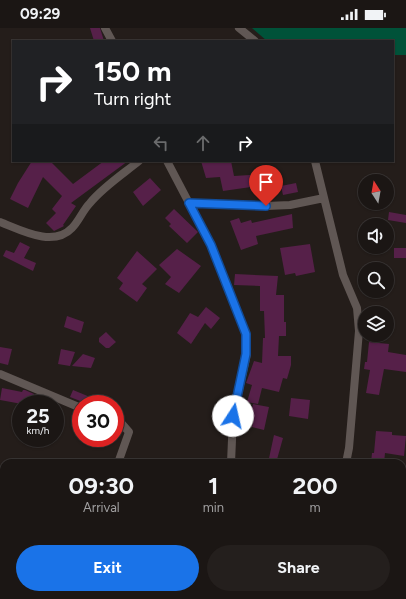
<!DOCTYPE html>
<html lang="en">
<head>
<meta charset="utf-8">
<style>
  body { margin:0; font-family:Figtree,sans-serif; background:#241f1d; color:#f1f3f6; height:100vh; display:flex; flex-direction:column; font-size:15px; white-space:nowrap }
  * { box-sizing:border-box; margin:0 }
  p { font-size:13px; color:#a09fa0 }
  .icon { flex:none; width:22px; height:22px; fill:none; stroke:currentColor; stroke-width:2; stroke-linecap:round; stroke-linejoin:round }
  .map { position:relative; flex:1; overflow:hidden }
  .drawer { position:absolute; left:0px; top:431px; width:406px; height:140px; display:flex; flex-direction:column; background:#1b1614; border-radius:12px 12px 0 0; box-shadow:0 1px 3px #0004,0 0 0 1px #393534 }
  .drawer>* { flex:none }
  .top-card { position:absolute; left:12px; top:12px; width:382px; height:122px; border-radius:0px; box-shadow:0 1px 3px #0004,0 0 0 1px #393534; background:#202124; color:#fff; overflow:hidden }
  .needle { width:26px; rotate:349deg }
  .tools { position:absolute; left:358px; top:146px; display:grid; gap:8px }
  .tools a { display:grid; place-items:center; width:36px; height:36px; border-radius:50%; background:#1b1614; box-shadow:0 1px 3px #0004,0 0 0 1px #393534; font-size:20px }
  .speed { position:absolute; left:12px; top:367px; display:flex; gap:8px; font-size:20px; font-weight:700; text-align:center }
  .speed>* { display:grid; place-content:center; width:52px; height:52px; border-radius:50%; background:#1b1614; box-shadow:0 1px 3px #0004,0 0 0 1px #393534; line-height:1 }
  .speed small { font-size:10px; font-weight:400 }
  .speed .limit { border:6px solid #d22; background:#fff; color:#111 }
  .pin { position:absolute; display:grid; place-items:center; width:34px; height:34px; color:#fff; margin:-41px -17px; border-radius:50% 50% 50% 0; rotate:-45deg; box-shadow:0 0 4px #0007 }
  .pin .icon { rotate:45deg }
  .me { position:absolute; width:44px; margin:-22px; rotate:10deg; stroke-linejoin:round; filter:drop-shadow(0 0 3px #0008) }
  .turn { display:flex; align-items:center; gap:14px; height:84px; padding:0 16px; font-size:18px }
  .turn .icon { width:52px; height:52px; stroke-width:2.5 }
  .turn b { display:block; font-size:28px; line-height:34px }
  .lanes { display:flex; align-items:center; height:38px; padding:0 16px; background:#0003; justify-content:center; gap:20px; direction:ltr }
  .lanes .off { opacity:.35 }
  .eta { display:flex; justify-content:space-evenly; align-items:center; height:68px; text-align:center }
  .eta b { font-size:24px; font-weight:700; line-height:28px }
  .action { display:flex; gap:8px; margin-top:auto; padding:8px 16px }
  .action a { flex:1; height:46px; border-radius:24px; background:#1a73e8; color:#fff; font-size:16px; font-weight:700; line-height:46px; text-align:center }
  .action a+a { background:#241f1d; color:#f1f3f6 }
  .status { display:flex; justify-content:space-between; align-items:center; height:28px; padding:0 20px; background:#1b1614; direction:ltr }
  .status svg { height:11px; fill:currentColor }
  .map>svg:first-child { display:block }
  .green { fill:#005239 }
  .building { fill:#562049 }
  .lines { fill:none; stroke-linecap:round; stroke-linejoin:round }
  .street { stroke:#605754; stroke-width:8 }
  .route-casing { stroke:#114b97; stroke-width:10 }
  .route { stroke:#1a73e8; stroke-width:7 }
</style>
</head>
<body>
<div class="status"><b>09:29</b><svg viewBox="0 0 49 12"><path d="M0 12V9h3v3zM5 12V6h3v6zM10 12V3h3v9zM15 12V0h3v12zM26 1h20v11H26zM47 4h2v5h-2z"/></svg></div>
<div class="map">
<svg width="406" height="571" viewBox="0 0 406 571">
  <rect width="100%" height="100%" fill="#241d1a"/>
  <path class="green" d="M252,0h154v27h-13v-14h-126z"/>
  <path class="building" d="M90,0h10l4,13h-10z
    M32,133h18l23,23 31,-23h24l-57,42 5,3 -13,19 1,1 -10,5 -8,-8 10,-10 -4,-4 10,-13 -19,-19 -15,31 -18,-9 8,-16z
    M201,133h30l3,15 16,-1 1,12 -28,4 -3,-14 -14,1z
    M150,150l11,12 -18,16 -10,-14z
    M296,155l2,9 -15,3 -2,-9z
    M174,181l24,23 -11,11 -18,-17 2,-2 -6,-6z
    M389,184l17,3v8l-18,-3z
    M292,186l1,14 -37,8 2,8 -17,6 -11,-29 9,-3 2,5 10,-3 1,3z
    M20,214l10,5 -6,11 12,5 -3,8 -30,-15 3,-6 8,3z
    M310,216l5,28 -19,4 -1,-3 -10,2 -5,-27z
    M394,220h12v10h-12z
    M177,221l24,17 -22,27 -14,-9 6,-7 -12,-12z
    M137,223l20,18 -15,15 5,4 -10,14 -18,-13 4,-6 -6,-5z
    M235,246l43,2 -2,19h8v27h2v14h-7l-1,20h13v9l-4,14 -4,-1 -4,14 -17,-4 -4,16 -11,-2 5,-17 -6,-2 8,-22 8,2 1,-25h2l-1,-27h-4v-25l-26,-1z
    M206,279l14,11 -9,11 -6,-6 -14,21 -14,-11 13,-20 8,4z
    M67,288l17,6 -3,11 -17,-6z
    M106,304l10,10 -7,6h-3l-7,-6v-4z
    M369,314l20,2 -1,8 18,3v17l-22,-3 -5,26 -13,-2 4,-23 -6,-1 1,-7h2z
    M0,319l12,2 -4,16 -8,-2z
    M61,321l14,3 -5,14 -12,-2z
    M83,326l12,4 -4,10 -19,-2z
    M2,360l20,4 1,-2h2l9,4 -1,3 15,3v4h-26l-22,-4z
    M73,362l17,7 -2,7 -18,-7z
    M291,370l19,2 -2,19 -19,-3z
    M253,376l16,3 -5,23 -12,-3 2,-9 -4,-1z
    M376,403l16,1v3l14,1 -2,20 -19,-3 -1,10h-13l1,-10h2z
    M274,407l9,3 -7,25h-8z"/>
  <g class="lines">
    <path class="street" d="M105,0l7,13
      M239,0l16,13
      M167,133l44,84 35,89 1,20 -14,62 -2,47
      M315,133l28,114 14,33 2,23 -10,117 -3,15
      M189,175l77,3 24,-1 34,-7
      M0,194c21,8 53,26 72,6 7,-7 11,-18 18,-25 13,-16 33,-29 49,-42
      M0,346l81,34
      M115,393l7,3 7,8 -11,31
      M0,508h4
      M247,567v4
      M327,571v-4"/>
  </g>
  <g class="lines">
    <defs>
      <path id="route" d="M233,388l13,-62v-20l-35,-89 -22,-42 77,3"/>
    </defs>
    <use href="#route" class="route-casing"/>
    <use href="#route" class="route"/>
  </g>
</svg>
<div class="tools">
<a><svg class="needle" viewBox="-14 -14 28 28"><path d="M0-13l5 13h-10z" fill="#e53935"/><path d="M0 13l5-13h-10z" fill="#a09fa0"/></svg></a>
<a><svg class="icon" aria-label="sound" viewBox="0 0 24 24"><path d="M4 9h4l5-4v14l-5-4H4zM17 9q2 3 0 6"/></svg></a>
<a><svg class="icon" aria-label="search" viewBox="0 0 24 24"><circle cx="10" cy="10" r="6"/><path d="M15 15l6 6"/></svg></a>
<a><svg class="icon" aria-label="layers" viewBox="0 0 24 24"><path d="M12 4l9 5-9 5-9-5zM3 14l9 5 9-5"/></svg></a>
</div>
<div class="speed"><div>25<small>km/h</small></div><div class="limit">30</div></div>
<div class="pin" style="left:266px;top:178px;background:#d93025"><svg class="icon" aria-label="arrive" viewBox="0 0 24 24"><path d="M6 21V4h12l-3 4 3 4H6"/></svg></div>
<svg class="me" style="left:233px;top:388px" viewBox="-20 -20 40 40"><circle r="19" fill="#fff"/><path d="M0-13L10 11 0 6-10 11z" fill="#1a73e8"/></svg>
<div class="top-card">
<div class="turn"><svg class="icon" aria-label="right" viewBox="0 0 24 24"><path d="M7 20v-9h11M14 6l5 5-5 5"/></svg><div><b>150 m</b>Turn right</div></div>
<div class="lanes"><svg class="icon off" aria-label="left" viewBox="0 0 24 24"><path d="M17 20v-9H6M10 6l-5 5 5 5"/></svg><svg class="icon off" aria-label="ahead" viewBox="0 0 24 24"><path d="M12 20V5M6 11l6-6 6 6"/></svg><svg class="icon" aria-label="right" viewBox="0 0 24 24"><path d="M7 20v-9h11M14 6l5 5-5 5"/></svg></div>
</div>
<section class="drawer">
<div class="eta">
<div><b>09:30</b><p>Arrival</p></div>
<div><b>1</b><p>min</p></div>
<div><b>200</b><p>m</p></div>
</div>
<div class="action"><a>Exit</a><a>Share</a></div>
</section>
</div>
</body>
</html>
